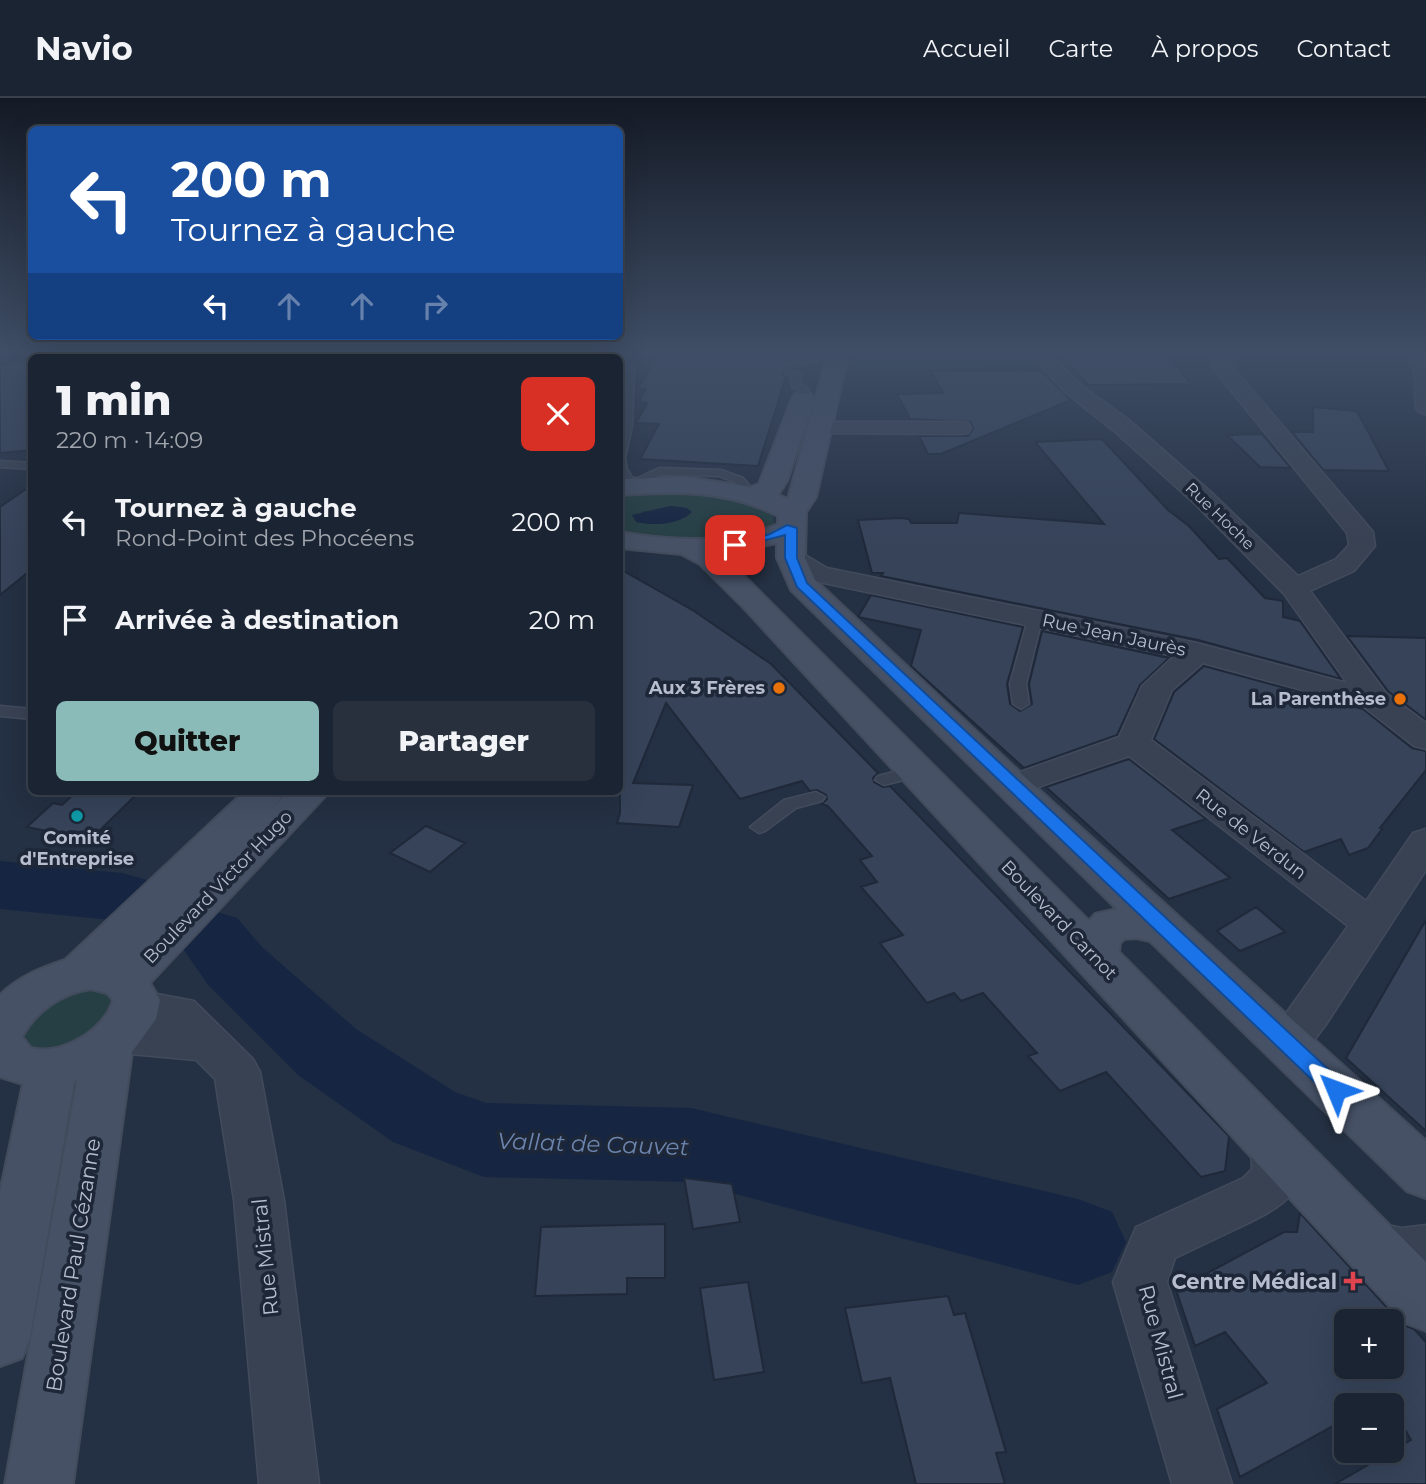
<!DOCTYPE html>
<html lang="fr">
<head>
<meta charset="utf-8">
<style>
  body { margin:0; font-family:Montserrat,sans-serif; background:#28303e; color:#f1f3f6; height:100vh; display:flex; flex-direction:column; font-size:26px; white-space:nowrap }
  * { box-sizing:border-box; margin:0 }
  p { font-size:23px; color:#a0a4ac }
  .icon { flex:none; width:38px; height:38px; fill:none; stroke:currentColor; stroke-width:2; stroke-linecap:round; stroke-linejoin:round }
  .map { position:relative; flex:1; overflow:hidden }
  .drawer { position:absolute; left:28px; top:256px; width:595px; height:441px; display:flex; flex-direction:column; background:#1b2432; border-radius:10px; box-shadow:0 7px 28px #0002,0 0 0 2px #39414d }
  .drawer>* { flex:none }
  .top-card { position:absolute; left:28px; top:28px; width:595px; height:214px; border-radius:10px; box-shadow:0 7px 28px #0002,0 0 0 2px #39414d; background:#1a4fa0; color:#fff; overflow:hidden }
  .buttons { position:absolute; left:1334px; top:1211px; display:grid; gap:14px }
  .buttons a { display:grid; place-items:center; width:70px; height:70px; border-radius:10px; background:#1b2432; box-shadow:0 7px 28px #0002,0 0 0 2px #39414d; font-size:35px }
  .pin { position:absolute; display:grid; place-items:center; width:60px; height:60px; color:#fff; margin:-30px; border-radius:14px; box-shadow:0 4px 10px #0006 }
  .me { position:absolute; width:77px; margin:-38px; rotate:314deg; stroke-linejoin:round; filter:drop-shadow(0 0 5px #0008) }
  .turn { display:flex; align-items:center; gap:24px; height:147px; padding:0 28px; font-size:32px }
  .turn .icon { width:91px; height:91px; stroke-width:2.5 }
  .turn b { display:block; font-size:49px; line-height:60px }
  .lanes { display:flex; align-items:center; height:66px; padding:0 28px; background:#0003; justify-content:center; gap:35px; direction:ltr }
  .lanes .off { opacity:.35 }
  .round { display:grid; place-items:center; flex:none; width:74px; height:74px; border-radius:10px; background:#28303e }
  .head { display:flex; align-items:center; justify-content:space-between; height:119px; padding:0 28px }
  h1 { font-size:42px; font-weight:800; line-height:52px }
  .cta { display:flex; gap:14px; margin-top:auto; padding:14px 28px }
  .cta a { flex:1; height:80px; border-radius:10px; background:#8bbbb9; color:#111; font-size:28px; font-weight:800; line-height:80px; text-align:center }
  .cta a+a { background:#28303e; color:#f1f3f6 }
  ul { padding:0; list-style:none }
  li { display:flex; align-items:center; gap:21px; height:98px; padding:0 28px }
  li div { flex:1 }
  li b { display:block; font-size:26px }
  li em { font-style:normal }
  header { display:flex; align-items:center; gap:42px; box-sizing:border-box; height:98px; padding:0 35px; background:#1b2432; border-bottom:2px solid #39414d }
  header strong { font-size:33px }
  nav { display:flex; gap:38px; margin-inline-start:auto; font-size:24px }
  .map>svg:first-child { display:block }
  .green { fill:#263f44; fill-rule:evenodd }
  .water { fill:#162642 }
  .lines { fill:none; stroke-linecap:round; stroke-linejoin:round }
  .river { fill:#162642; fill-rule:evenodd }
  .building { fill:#364359; stroke:#1f293a; stroke-width:2; fill-rule:evenodd }
  .service-casing { stroke:#424b5c; stroke-width:3 }
  .minor-casing { stroke:#424b5c; stroke-width:3 }
  .secondary-casing { stroke:#424b5c; stroke-width:4 }
  .service { fill:#394253; fill-rule:evenodd }
  .minor { fill:#394253; fill-rule:evenodd }
  .secondary { fill:#465166; fill-rule:evenodd }
  .rail { stroke:#5a667a; stroke-width:3.5; stroke-dasharray:4.5 4.5; stroke-linecap:butt }
  .route { fill:#1a73e8; stroke:#114b97; stroke-width:2 }
  .food-dot { fill:#e8710a; stroke:#1d2738; stroke-width:2.5 }
  .culture-dot { fill:#0f9aa8; stroke:#1d2738; stroke-width:2.5 }
  .health-dot { fill:#e0444e; stroke:#1d2738; stroke-width:2.5 }
  .labels { text-anchor:middle; dominant-baseline:central; stroke-width:7; stroke-linejoin:round; paint-order:stroke }
  .far-street-label { font-size:16px; fill:#b6bdcd; stroke:#1d2738 }
  .street-label { font-size:18px; fill:#b6bdcd; stroke:#1d2738 }
  .poi-label { font-size:18px; font-weight:bold; fill:#b6bdcd; stroke:#1d2738; text-anchor:end }
  .near-street-label { font-size:21px; fill:#b6bdcd; stroke:#1d2738 }
  .near-poi-label { font-size:21px; font-weight:bold; fill:#b6bdcd; stroke:#1d2738; text-anchor:end }
  .near-water-label { font-size:23px; font-style:italic; fill:#6c85ae; stroke:#1d2738 }
</style>
</head>
<body>
<header>
<strong>Navio</strong>
<nav><a>Accueil</a><a>Carte</a><a>À propos</a><a>Contact</a></nav>
</header>
<div class="map">
<svg width="1426" height="1386" viewBox="0 0 1426 1386">
  <rect width="100%" height="100%" fill="#243043"/>
  <path class="green" d="M859,252h165l14,17 -185,3z
    M635,395c45,1 99,-1 138,23l1,7c-39,22 -111,16 -154,7v-35zM671,408l16,2v9l-39,7 -7,-12z
    M103,888l18,13 -22,42 -62,11c-11,-7 -15,-11 -14,-25l32,-32z"/>
  <path class="water" d="M671,408l16,2 5,4c-13,13 -39,14 -56,10l-4,-7z"/>
  <g class="lines">
    <path class="river" d="M0,763l122,12 25,7 11,17 -11,17 -25,7 -122,-12z
      M211,812l26,8 26,30 93,81 99,63 31,11 205,5 387,91 34,13 14,30 -14,30 -34,13 -387,-103 -207,-5 -91,-35 -95,-67 -89,-89 -35,-50 11,-18z"/>
  </g>
  <path class="building" d="M660,252h135l-3,9 -9,4 3,4 -4,7 4,3 -28,89 -118,-7 19,-35 -23,-1 11,-20 -8,-1 6,-13h-7z
    M1060,255l107,1 24,30 -103,1z
    M32,260v92l-32,3v-87z
    M1041,272l30,30 -130,54h-13l-9,-18h49l5,-7 -3,-7 -60,-3 -13,-25 46,-1 -12,-22z
    M1313,309l44,4 32,60 -66,-1 -31,-38h21z
    M1262,336l29,34 -31,-1 -33,-32z
    M1102,341l66,71 21,16 30,33 8,-1 38,40 18,3v16l17,4 41,58 -143,-39 -317,-64 2,-3h-11l-14,-53 42,-2 9,1 2,4h46l2,-10 145,11 -69,-82z
    M32,387v84l-32,26v-88z
    M620,471l74,42 77,53 107,109 -5,5 1,4 9,5 7,-1 339,350 -4,35 -24,6 -95,-105 -46,19 -32,-35 9,-3 -54,-60 -22,8 -7,-8 -27,10 -47,-60 23,-8 -42,-48 16,-5 -17,-22 12,-4 -44,-50 -6,-2 5,-5 -1,-4 -9,-5 -7,1 -8,-10 -62,18 -74,-96 -33,80 60,2 -14,42 -62,-4 3,-10z
    M871,497l152,32 -16,57 3,20 10,7 12,-7 -3,-20 13,-53 127,27 -29,27 -23,50 -93,33 -113,-102 10,-36 -63,-13z
    M1347,538l79,2v82l-38,-29z
    M1204,568l159,43 49,39 14,3v19l-46,58 2,1 -14,19 -19,7 -8,-16 -37,13 -150,-113 20,-47z
    M1129,661l77,60 -34,11 58,48 -61,21 -123,-112z
    M77,693h63l-45,44 -24,-4 -4,4 -40,-8 26,-24 9,2z
    M426,728l39,17 -35,29 -40,-19z
    M1256,809l29,25 -45,19 -23,-20z
    M1426,822v211l-80,-73z
    M684,1080l48,6 8,38 -47,7z
    M1300,1115l103,112 11,4 12,13v142h-91l76,-44 -25,-44 -16,9h-24v14l-106,58 -23,-68 50,-26 -42,-51 -30,14 -19,-56 108,-58h13zM1346,1223h45v46h-45z
    M665,1126v54h-38v16l-92,2 6,-69z
    M748,1184l16,90 -50,8 -14,-92z
    M948,1198l6,19 11,-2 41,139 -10,1 9,31h-89l-26,-106 -28,5 -17,-75z"/>
  <g class="lines">
    <defs>
      <path id="service" d="M461,252l88,4 5,3h-39z
        M815,258l5,3 -2,2 -28,6 -5,-3z
        M620,261l14,10 -2,57 -7,32 2,11 7,11 25,-12 62,2 22,8 14,17 -2,3h-8l-12,-16 -16,-6 -58,-1 -25,14h-8l-8,-13 4,-106 -4,-4z
        M785,272l15,4 1,10 8,5v4h-8l-9,-6v-10l-7,-3z
        M0,363l32,2v6l-32,-2z
        M1035,517l7,4 -16,65 3,20 -8,5 -8,-5 -3,-20 18,-65z
        M0,608l32,3v10l-32,-3z
        M917,668l9,5 -3,4 -39,10 -9,-5 3,-4z
        M816,694l9,5 -3,4 -26,7 -31,23 -6,2 -9,-6 34,-27z"/>
      <path id="minor" d="M1037,252l10,1 32,33 51,37 83,73 85,82 38,-17 13,-14 -2,-12 -137,-168 11,-15h25l-14,9 -2,5 143,168 2,14 -21,25 -44,20 76,102 40,30v26l-12,-3 -50,-39 -161,-44 -31,27 -21,50 215,161 47,-68 13,-4v41l-99,153 -24,32 -16,5 -16,-5 -6,-12 83,-117 -219,-170 -117,40 -12,-3 -5,-7 5,-7 119,-42 23,-51 32,-30 -355,-74c-14,-3 -33,-12 -41,-24l4,-6 9,-2 9,2 27,16 370,75 150,40 -63,-89 -89,-90 -81,-73 -49,-39 -34,-37z
        M1404,252h18l4,7v57l-7,-2 -3,-4 -2,-37z
        M818,324h142l8,1 3,5 -3,5 -8,1 -150,-1 -3,-5 3,-5z
        M136,892l58,11 59,58 7,13 24,128 35,284h-60l-25,-284 -19,-121 -19,-19 -77,-7 -16,-5 -6,-12 6,-12 16,-5 11,1 -9,-3 -7,-11 7,-11z
        M1275,1030l17,6c28,55 -10,73 -54,94 -21,10 -42,20 -63,30l-8,24 65,202h-60l-59,-202 23,-55 107,-49 9,-9 -1,-21 7,-14z
        M1368,1123l34,7 24,-3v46l-24,3 -52,-14 -8,-16 8,-16z"/>
      <path id="secondary" d="M829,252h20l-33,147 -10,15 -1,46 10,22 211,198 400,363v57l-19,-7 -257,-250 -14,-3 -12,1 -4,4 -1,9 307,310v69l-21,-8 -664,-718 -41,-41 -19,-10 -61,-6v-16c50,9 111,12 158,-8v-8c-50,-26 -103,-25 -158,-21v-16l65,-2 66,10 8,-3 33,-85 3,-5h16l3,5 -27,82 -9,14 10,4zM777,445v15l14,32 326,319 -22,5 -6,7 -367,-367z
        M245,693h41l-14,17 17,-17h41l-180,192 10,17 -4,19 -24,33 -59,432h-68l72,-404 -3,2 -44,255 -8,21 -22,8v-174l23,-108 -23,-7v-82c18,-18 41,-27 65,-35zM91,891l16,4 6,7c-8,30 -52,56 -82,48l-9,-11c14,-26 40,-44 69,-48z"/>
    </defs>
    <use href="#service" class="service-casing"/>
    <use href="#minor" class="minor-casing"/>
    <use href="#secondary" class="secondary-casing"/>
    <use href="#service" class="service"/>
    <use href="#minor" class="minor"/>
    <use href="#secondary" class="secondary"/>
    <path class="rail" d="M145,252l29,3
      M193,252l64,7
      M280,252l54,7
      M326,252l67,7
      M384,253l55,6"/>
  </g>
  <linearGradient id="sky" x2="0" y2="1"><stop stop-color="#141a25"/><stop offset="0.57" stop-color="#3f4e66"/><stop offset="1" stop-color="#3f4e66" stop-opacity="0"/></linearGradient>
  <rect width="1426" height="446" fill="url(#sky)"/>
  <path class="route" d="M787,427l10,3v30l10,25 537,501 3,6 -3,6 -8,3 -7,-3 -532,-509 -12,-29v-23l-50,13 -6,-3 41,-11z"/>
  <g class="food-dot">
    <circle cx="779" cy="590" r="7"/>
    <circle cx="1400" cy="601" r="7"/>
  </g>
  <circle class="culture-dot" cx="77" cy="718" r="7"/>
  <path class="health-dot" d="M1349.5 1172.5h7v7h7v7h-7v7h-7v-7h-7v-7h7z"/>
  <g class="labels">
    <g class="far-street-label">
      <text transform="translate(1220 418) rotate(44)">Rue Hoche</text>
    </g>
    <g class="street-label">
      <text transform="translate(1114 537) rotate(12)">Rue Jean Jaurès</text>
      <text transform="translate(1251 736) rotate(38)">Rue de Verdun</text>
      <text transform="translate(218 789) rotate(-46)">Boulevard Victor Hugo</text>
      <text transform="translate(1059 822) rotate(46)">Boulevard Carnot</text>
    </g>
    <g class="poi-label">
      <text x="765" y="590">Aux 3 Frères</text>
      <text x="1386" y="601">La Parenthèse</text>
      <text x="77" y="740" text-anchor="middle">Comité<tspan x="77" dy="21">d'Entreprise</tspan></text>
    </g>
    <g class="near-street-label">
      <text transform="translate(265 1159) rotate(-96)">Rue Mistral</text>
      <text transform="translate(73 1167) rotate(-81)">Boulevard Paul Cézanne</text>
      <text transform="translate(1161 1244) rotate(75)">Rue Mistral</text>
    </g>
    <g class="near-poi-label">
      <text x="1337" y="1183">Centre Médical</text>
    </g>
    <g class="near-water-label">
      <text transform="translate(593 1046) rotate(2)">Vallat de Cauvet</text>
    </g>
  </g>
</svg>
<div class="buttons">
<a>+</a>
<a>−</a>
</div>
<div class="pin" style="left:735px;top:447px;background:#d93025"><svg class="icon" aria-label="arrive" viewBox="0 0 24 24"><path d="M6 21V4h12l-3 4 3 4H6"/></svg></div>
<svg class="me" style="left:1336px;top:992px" viewBox="-20 -20 40 40"><path d="M0-17L14 15 0 8-14 15z" fill="#1a73e8" stroke="#fff" stroke-width="4"/></svg>
<div class="top-card">
<div class="turn"><svg class="icon" aria-label="left" viewBox="0 0 24 24"><path d="M17 20v-9H6M10 6l-5 5 5 5"/></svg><div><b>200 m</b>Tournez à gauche</div></div>
<div class="lanes"><svg class="icon" aria-label="left" viewBox="0 0 24 24"><path d="M17 20v-9H6M10 6l-5 5 5 5"/></svg><svg class="icon off" aria-label="ahead" viewBox="0 0 24 24"><path d="M12 20V5M6 11l6-6 6 6"/></svg><svg class="icon off" aria-label="ahead" viewBox="0 0 24 24"><path d="M12 20V5M6 11l6-6 6 6"/></svg><svg class="icon off" aria-label="right" viewBox="0 0 24 24"><path d="M7 20v-9h11M14 6l5 5-5 5"/></svg></div>
</div>
<section class="drawer">
<div class="head"><div><h1>1 min</h1><p>220 m · 14:09</p></div><a class="round" style="background:#d93025;color:#fff"><svg class="icon" aria-label="close" viewBox="0 0 24 24"><path d="M6 6l12 12M18 6L6 18"/></svg></a></div>
<ul>
<li><svg class="icon" aria-label="left" viewBox="0 0 24 24"><path d="M17 20v-9H6M10 6l-5 5 5 5"/></svg><div><b>Tournez à gauche</b><p>Rond-Point des Phocéens</p></div><em>200 m</em></li>
<li><svg class="icon" aria-label="arrive" viewBox="0 0 24 24"><path d="M6 21V4h12l-3 4 3 4H6"/></svg><div><b>Arrivée à destination</b></div><em>20 m</em></li>
</ul>
<div class="cta"><a>Quitter</a><a>Partager</a></div>
</section>
</div>
</body>
</html>
